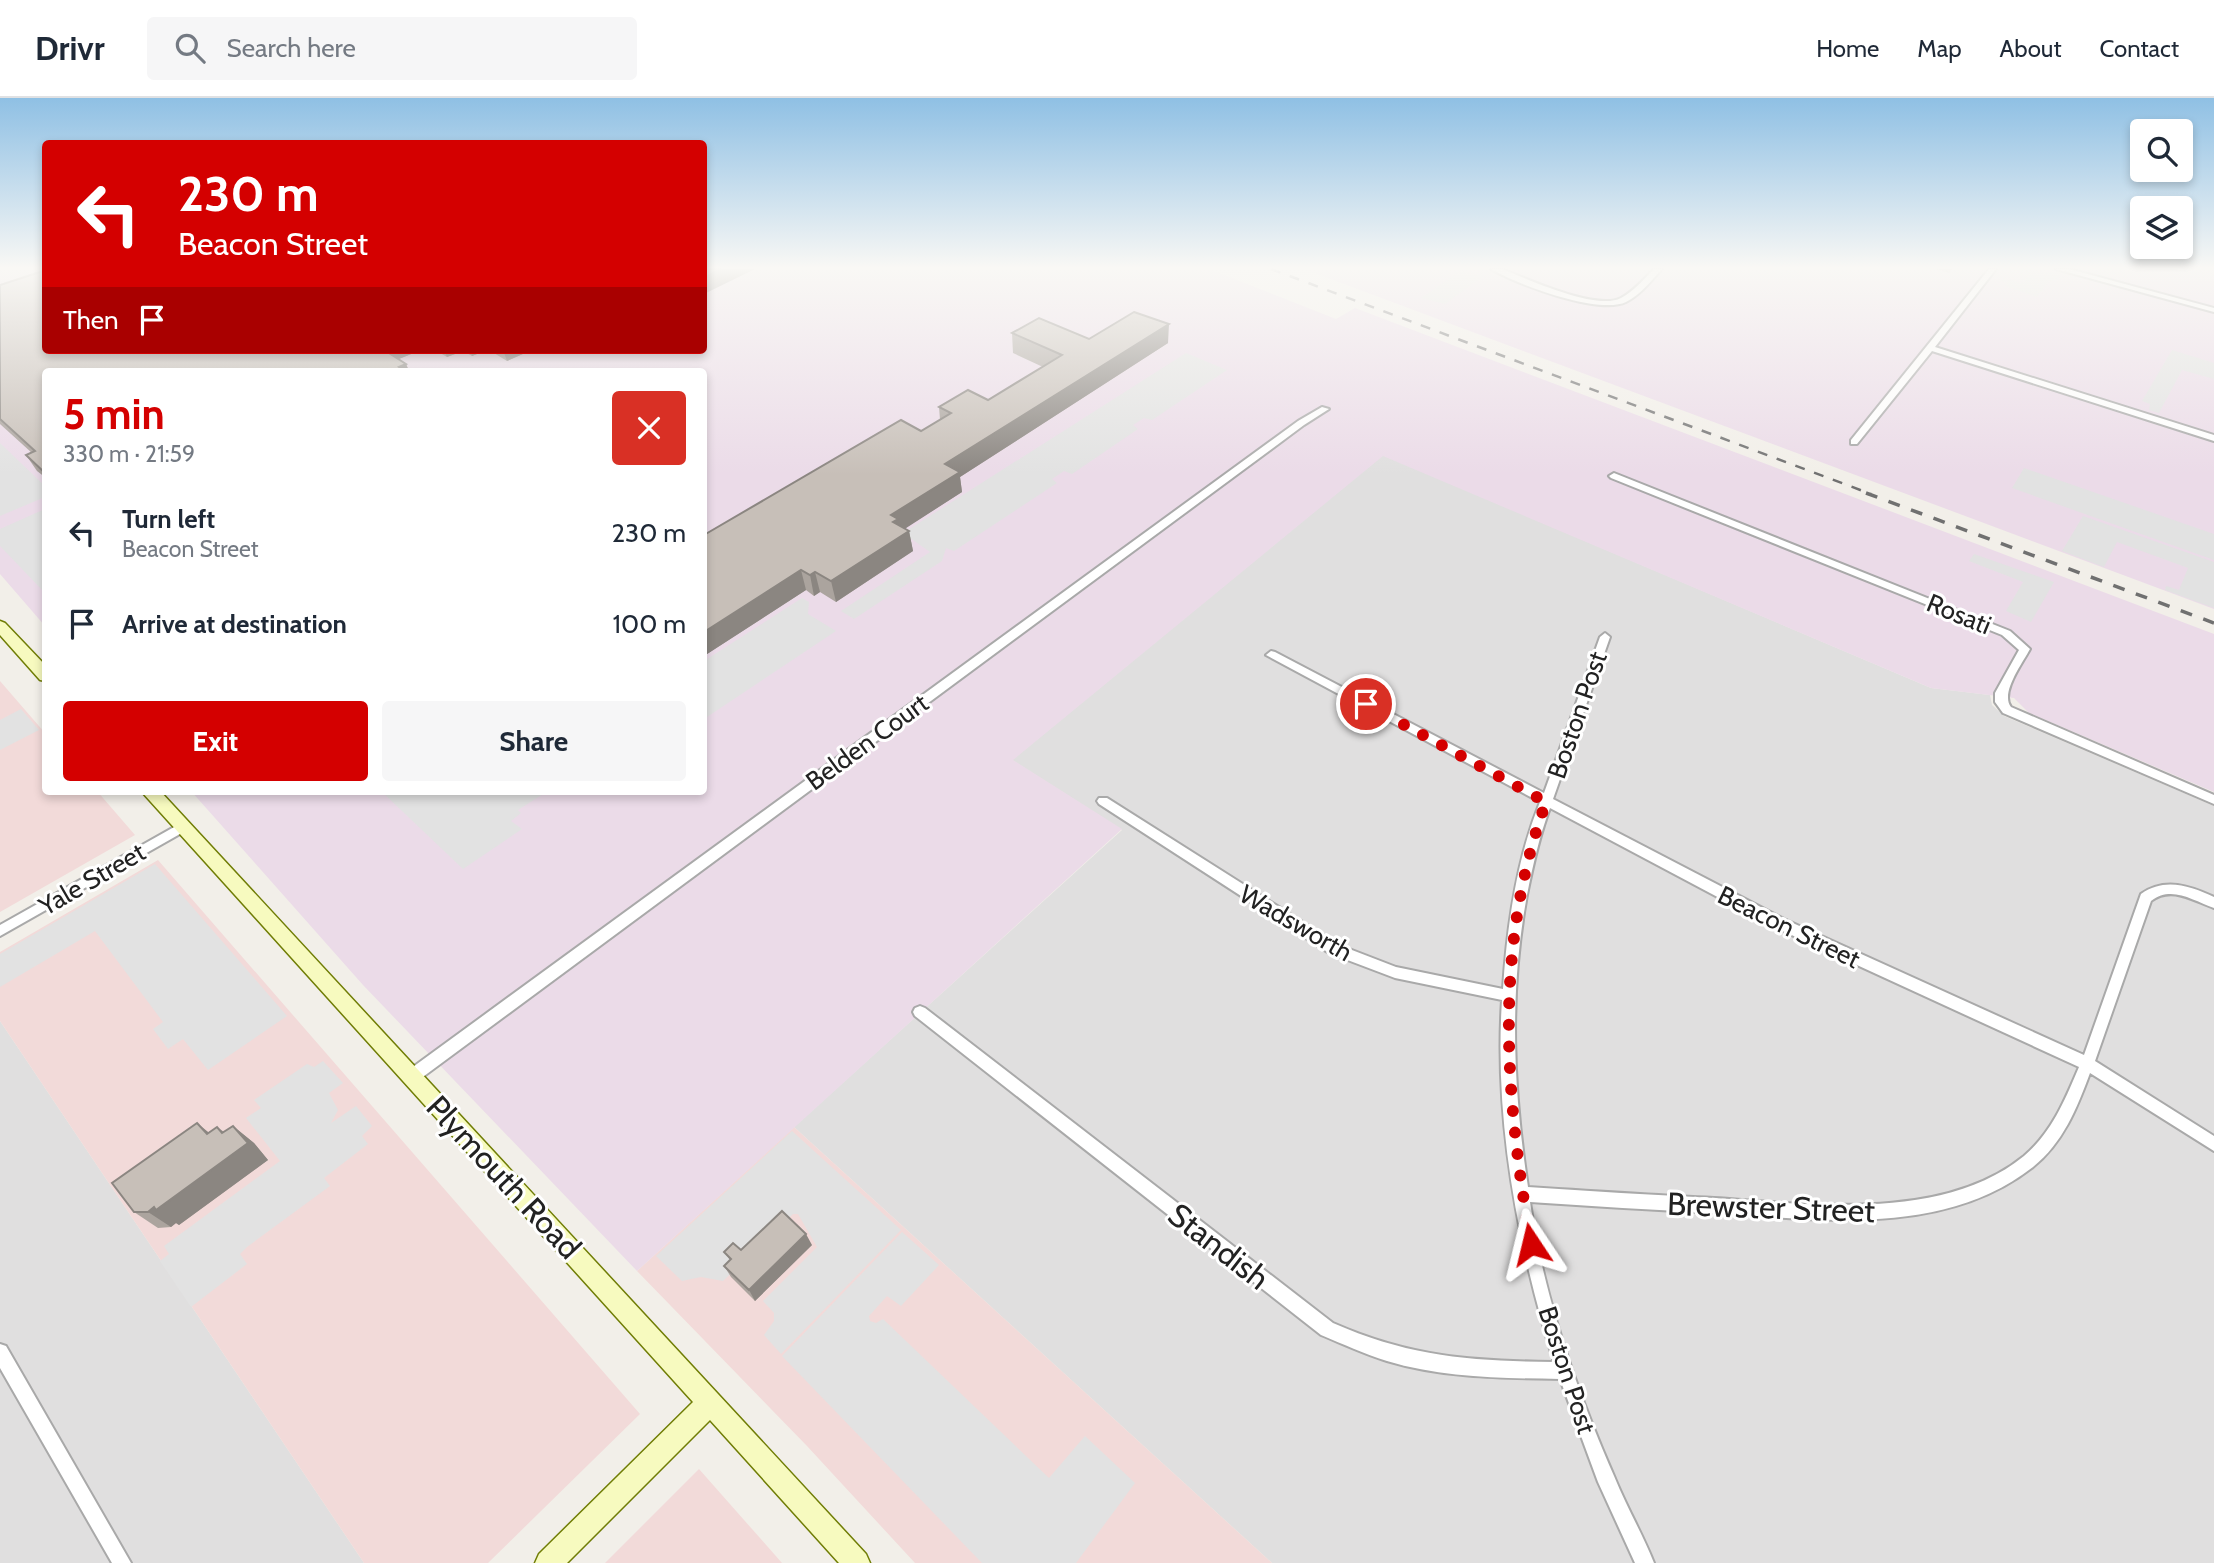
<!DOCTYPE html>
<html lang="en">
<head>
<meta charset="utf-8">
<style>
  body { margin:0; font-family:Cabin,sans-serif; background:#f6f6f7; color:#1f2937; height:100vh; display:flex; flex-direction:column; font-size:26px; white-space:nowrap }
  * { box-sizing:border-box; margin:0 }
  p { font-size:23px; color:#747a83 }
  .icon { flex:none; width:38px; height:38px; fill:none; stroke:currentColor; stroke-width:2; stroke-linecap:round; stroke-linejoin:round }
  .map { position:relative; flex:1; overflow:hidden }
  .panel { position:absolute; left:42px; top:270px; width:665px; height:427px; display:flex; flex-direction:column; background:#fff; border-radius:7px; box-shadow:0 4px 10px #0003 }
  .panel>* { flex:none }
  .hud { position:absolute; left:42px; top:42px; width:665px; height:214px; border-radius:7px; box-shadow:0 4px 10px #0003; background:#d40000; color:#fff; overflow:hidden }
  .buttons { position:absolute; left:2130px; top:21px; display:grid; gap:14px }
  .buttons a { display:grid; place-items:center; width:63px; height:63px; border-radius:7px; background:#fff; box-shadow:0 4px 10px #0003; font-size:35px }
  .pin { position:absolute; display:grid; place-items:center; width:60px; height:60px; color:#fff; margin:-30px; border:4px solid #fff; border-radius:50%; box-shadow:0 2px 7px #0007 }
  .me { position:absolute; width:77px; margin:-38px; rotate:350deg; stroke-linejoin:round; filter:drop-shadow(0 0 5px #0008) }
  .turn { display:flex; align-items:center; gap:24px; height:147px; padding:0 21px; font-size:32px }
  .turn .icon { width:91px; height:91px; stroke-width:2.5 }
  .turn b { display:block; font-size:49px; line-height:60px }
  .then { display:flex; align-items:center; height:66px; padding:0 21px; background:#0003; gap:14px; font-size:26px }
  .round { display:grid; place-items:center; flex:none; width:74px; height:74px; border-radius:7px; background:#f6f6f7 }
  .headline { display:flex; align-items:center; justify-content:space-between; height:119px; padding:0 21px }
  h1 { font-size:42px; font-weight:800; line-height:52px; color:#d40000 }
  .button { display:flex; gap:14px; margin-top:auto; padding:14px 21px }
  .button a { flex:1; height:80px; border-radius:7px; background:#d40000; color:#fff; font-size:28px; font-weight:800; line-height:80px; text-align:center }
  .button a+a { background:#f6f6f7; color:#1f2937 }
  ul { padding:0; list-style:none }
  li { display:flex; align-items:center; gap:21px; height:91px; padding:0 21px }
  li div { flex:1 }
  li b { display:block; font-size:26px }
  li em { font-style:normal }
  header { display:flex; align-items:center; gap:42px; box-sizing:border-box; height:98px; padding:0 35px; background:#fff; border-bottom:2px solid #e0e1e3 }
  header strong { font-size:33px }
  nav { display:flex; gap:38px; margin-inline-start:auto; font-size:24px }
  .search { width:490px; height:63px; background:#f6f6f7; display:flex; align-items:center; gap:18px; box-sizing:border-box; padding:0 24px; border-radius:7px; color:#747a83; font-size:26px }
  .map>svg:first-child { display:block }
  .residential { fill:#e0dfdf }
  .commercial { fill:#f2dad9 }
  .industrial { fill:#ebdbe8 }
  .parking { fill:#e2e2e2 }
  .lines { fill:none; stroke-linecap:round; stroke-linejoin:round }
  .street-casing { stroke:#a9a9a9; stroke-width:4 }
  .secondary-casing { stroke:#707d05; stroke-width:3 }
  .street { fill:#fff; fill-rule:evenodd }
  .secondary { fill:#f7fabf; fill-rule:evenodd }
  .rail-far1 { stroke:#707070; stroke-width:2.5; stroke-dasharray:10 10; stroke-linecap:butt }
  .rail { stroke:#707070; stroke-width:3.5; stroke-dasharray:12 12; stroke-linecap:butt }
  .wall { fill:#aba49e }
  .shaded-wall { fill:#8b8681 }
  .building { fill:#c7bfb8; stroke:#8b8681; stroke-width:2 }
  .route { stroke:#d40000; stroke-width:12; stroke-dasharray:0 21.6 }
  .labels { text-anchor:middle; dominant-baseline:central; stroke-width:6; stroke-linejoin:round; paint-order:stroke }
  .street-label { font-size:26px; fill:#222; stroke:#fff }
  .near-street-label { font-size:32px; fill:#222; stroke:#fff }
</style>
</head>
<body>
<header>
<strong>Drivr</strong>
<div class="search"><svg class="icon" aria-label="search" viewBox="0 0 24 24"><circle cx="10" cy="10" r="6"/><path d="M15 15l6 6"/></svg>Search here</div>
<nav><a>Home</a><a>Map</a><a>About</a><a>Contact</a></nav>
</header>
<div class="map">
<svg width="2214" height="1465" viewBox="0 0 2214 1465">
  <rect width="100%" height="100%" fill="#f2efe9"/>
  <path class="residential" d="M1383,357l548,233 59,7 2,10 12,11 210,90v757h-942l-478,-436 328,-297 -110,-70z
    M0,923l364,542h-364z"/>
  <path class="commercial" d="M0,583l45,52 1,58h51l38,44 -135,77z
    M158,762l482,554 -152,149h-124l-364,-542v-69z
    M794,1029l478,436h-357l-108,-117 -170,-175z
    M699,1371l83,94h-177z"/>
  <path class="industrial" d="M0,171h45l1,81h658v-81h505l127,50 19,-11 859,326v158l-185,-79 -15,-15 -83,-10 -548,-232 -370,304 109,69 -485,442 -274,-286 -172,-194h513v-420h-658l-1,255 -45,-52z
    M1304,171h910v340l-412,-154z"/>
  <path class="parking" d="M1461,172l21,7 -37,27 -24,-6z
    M2032,173l29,3 -5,6 -7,1 -12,16 -32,-11 2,-3 -6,-2 2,-3 19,5z
    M2172,252l42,13v16l-32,-9 -23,43 -10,-3 1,-6 -8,-3z
    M1186,255l41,17 -75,50 -8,-2 -11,7 5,4 -66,45 -8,-3 -12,8 5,4 -103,68 -8,-3 -4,13 -88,58 -13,-8 89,-59 -27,-19z
    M0,345l46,44 -1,10 -45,19z
    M2024,370l190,66v26l-202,-72z
    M45,411v84l-45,-47v-17z
    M2083,418l131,46v46l-49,-18 1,-4 13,4 9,-22 -71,-26 -13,25 -42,-16z
    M1974,456l80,28 -23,40 -25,-11 17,-29 -54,-21z
    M802,500l7,4 -1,12 28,17 -132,88v-58z
    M21,611l18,21 -39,20v-30z
    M381,693h167l-30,19 3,3 -10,8 11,8 -59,40z
    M155,766l132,152 -79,54 -25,-31 -15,10 -15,-20 10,-7 -68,-91 -95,56v-33z
    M323,963l20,22 -14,10 9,17 -7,13 25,-17 16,20 -10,10 6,8 -44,34 6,8 -83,61 -7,7 7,10 -56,43 -31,-46 9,-7 -5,-8 116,-85 -34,-43 15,-10 -7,-8 53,-36 7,3z
    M792,1033l109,99 -120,124 -17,-19 10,-14v-8l-11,-12 54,-54 -19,-33h-5l-70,67 -22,-4 -19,4 -26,-25z
    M902,1134l37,33 -38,41 -14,-10 -18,20 1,5 6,2 7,-4 166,159 36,-42 50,47 -59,80h-94l-200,-207z"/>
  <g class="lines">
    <defs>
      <path id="street" d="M1491,171h11c26,10 94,42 119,29 13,-7 23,-19 33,-29h8c-10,11 -22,26 -36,33 -27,13 -110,-18 -135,-33z
        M1989,171h7l-61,78 279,88v6l-282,-90 -75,93h-6v-4z
        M2056,171h13l145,39v4z
        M1322,309l7,2 -25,16 -888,657 -5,1 -5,-1 -2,-5 2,-5 892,-651z
        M1614,375l396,158 20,18c-8,15 -30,44 -19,58l203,88v9l-211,-91 -8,-11v-9l24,-43 -17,-15 -391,-157 -2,-2z
        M1605,535l5,4 -57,162 231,120 300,136 57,-161c24,-17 49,-8 73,3v11c-21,-7 -42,-23 -63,-7l-56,160 119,75v15l-124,-78c-13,35 -27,70 -57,94 -89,70 -213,53 -318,46 -62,-3 -123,-7 -185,-11 13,91 47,190 84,274 12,30 28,57 40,87h-19l-37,-81 -38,-103c-58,-1 -117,-1 -173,-18 -23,-7 -44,-17 -66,-26l-406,-319 -2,-4 2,-4 5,-2 5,2 408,315c77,34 139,38 221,39 -36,-116 -60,-239 -52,-362l-107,-22 -66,-25 -230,-149 -2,-3 2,-3h8l232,147 57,22 107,22c4,-63 13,-128 37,-187l-274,-147 5,-4 4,1 269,141 56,-156zM1550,710l224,119 305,140c-14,33 -27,65 -55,89 -81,66 -214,48 -310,42 -62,-3 -124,-7 -186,-11 -15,-99 -19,-193 -1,-292 6,-30 12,-58 23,-87z
        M183,724l4,2 2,3 -2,3 -187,106v-11z
        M0,1246l6,2 125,217h-19l-112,-195z"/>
      <path id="secondary" d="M0,523l5,2 41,43v15l-6,-1 -40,-45z
        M141,693h19l706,763 4,9h-31l-129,-143 -143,143h-32l4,-9 154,-152z"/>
    </defs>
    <use href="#street" class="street-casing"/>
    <use href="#secondary" class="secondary-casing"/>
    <use href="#street" class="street"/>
    <use href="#secondary" class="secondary"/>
    <path class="rail-far1" d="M1271,171l600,225"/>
    <path class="rail" d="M1866,395l348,130"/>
  </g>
  <path class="wall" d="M1936,171h16l-3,4z
    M0,187l46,65h375l-22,9 7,5 3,7h-363v107l-9,-7 -11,-16 6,-2 -32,-29z
    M1012,235l77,6 79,4 -208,134 2,15 -57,36 4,3 4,20 -77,51 -16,-10 -6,4 -8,-6 -102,66 217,-225 19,-11 -1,-13 49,-7 55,-33 -30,-14z
    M435,252h52l-15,6 -9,-5 -16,6z
    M489,252h43l-25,11z
    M233,1028l21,17 14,17 -89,65 -3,-2 -5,4 -13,1 -24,-16 75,-80 8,-5 7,5z
    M812,1147l-57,56 -24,-24 -7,-11 6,-6 -6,-8z"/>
  <path class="shaded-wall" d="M721,171h34l-51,25v-16z
    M1169,226l-1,19 -208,134 2,15 -62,40 9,-1 4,20 -77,51 -5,-21 60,-66 54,-51z
    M383,252h38l-32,13z
    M444,252h19v1l-16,6z
    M470,252h17l-15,6z
    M503,252h29l-25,11z
    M406,266l3,7h-8l-2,-4z
    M801,472l5,20 -102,66v-24z
    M815,474l5,20 -6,4 -4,-21z
    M197,1025l21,17 -11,-6z
    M233,1028l21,17 14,17 -89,65 -3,-2 -5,4 -23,-15 74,-79 -5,-6 21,17z
    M806,1136l6,11 -57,56 -6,-11z"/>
  <path class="building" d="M704,171h17l-17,9z
    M46,172v80h338l22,14 -7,3 6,4h-95l-2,-1 -3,1h-259v103l-20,-19 9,-4 -35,-32v-134z
    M1134,214l35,12 -224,140 15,8 -69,43 7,4 -5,3 16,9 -78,50 -16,-9 -5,3 -9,-5 -97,62v-97l197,-115 20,11 30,-18 -12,-6 29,-17 20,10 74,-45 -50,-22 27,-15 50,21z
    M197,1025l10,11 10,-7 5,6 11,-7 15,17 -92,67 -2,-3 -6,5h-14l-22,-29z
    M782,1113l24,23 -57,56 -25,-24 7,-7 -7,-7 9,-9 8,7z"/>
  <linearGradient id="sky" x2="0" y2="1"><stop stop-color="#8fc0e4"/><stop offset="0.45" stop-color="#f9f8f5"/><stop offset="1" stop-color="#f9f8f5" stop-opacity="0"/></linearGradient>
  <rect width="2214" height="377" fill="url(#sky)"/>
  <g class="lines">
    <path class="route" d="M1366,606l180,98c-53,147 -41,291 -15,442"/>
  </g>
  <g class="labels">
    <g class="street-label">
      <text transform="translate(1959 516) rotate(22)">Rosati</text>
      <text transform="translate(1577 617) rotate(-71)">Boston Post</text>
      <text transform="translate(867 644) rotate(-36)">Belden Court</text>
      <text transform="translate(92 781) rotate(-30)">Yale Street</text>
      <text transform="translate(1296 825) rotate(30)">Wadsworth</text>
      <text transform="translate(1789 829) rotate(26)">Beacon Street</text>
      <text transform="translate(1567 1272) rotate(72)">Boston Post</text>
    </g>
    <g class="near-street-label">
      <text transform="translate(504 1079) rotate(47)">Plymouth Road</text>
      <text transform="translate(1771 1109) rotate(2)">Brewster Street</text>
      <text transform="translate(1219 1148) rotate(38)">Standish</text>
    </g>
  </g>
</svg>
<div class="buttons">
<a><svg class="icon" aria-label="search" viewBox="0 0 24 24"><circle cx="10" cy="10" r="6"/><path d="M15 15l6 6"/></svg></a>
<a><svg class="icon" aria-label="layers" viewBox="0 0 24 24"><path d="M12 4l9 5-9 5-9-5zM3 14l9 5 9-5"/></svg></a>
</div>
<div class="pin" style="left:1366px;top:606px;background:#d93025"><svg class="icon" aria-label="arrive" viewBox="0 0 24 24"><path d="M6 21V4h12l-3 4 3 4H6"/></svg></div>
<svg class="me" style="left:1531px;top:1146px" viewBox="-20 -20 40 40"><path d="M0-17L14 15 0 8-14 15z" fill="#d40000" stroke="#fff" stroke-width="4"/></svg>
<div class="hud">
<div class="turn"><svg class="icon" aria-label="left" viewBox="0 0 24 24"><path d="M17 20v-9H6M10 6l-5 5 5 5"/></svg><div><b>230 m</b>Beacon Street</div></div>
<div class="then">Then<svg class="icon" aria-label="arrive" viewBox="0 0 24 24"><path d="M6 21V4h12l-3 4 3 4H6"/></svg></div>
</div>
<section class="panel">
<div class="headline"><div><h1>5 min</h1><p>330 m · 21:59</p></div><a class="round" style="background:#d93025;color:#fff"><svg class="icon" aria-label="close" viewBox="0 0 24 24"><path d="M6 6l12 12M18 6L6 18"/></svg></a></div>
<ul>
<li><svg class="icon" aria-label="left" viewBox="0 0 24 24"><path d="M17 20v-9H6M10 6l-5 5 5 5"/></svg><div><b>Turn left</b><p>Beacon Street</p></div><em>230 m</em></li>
<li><svg class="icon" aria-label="arrive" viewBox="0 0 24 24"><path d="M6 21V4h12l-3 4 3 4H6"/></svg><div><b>Arrive at destination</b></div><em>100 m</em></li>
</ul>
<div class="button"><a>Exit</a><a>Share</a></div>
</section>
</div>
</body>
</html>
